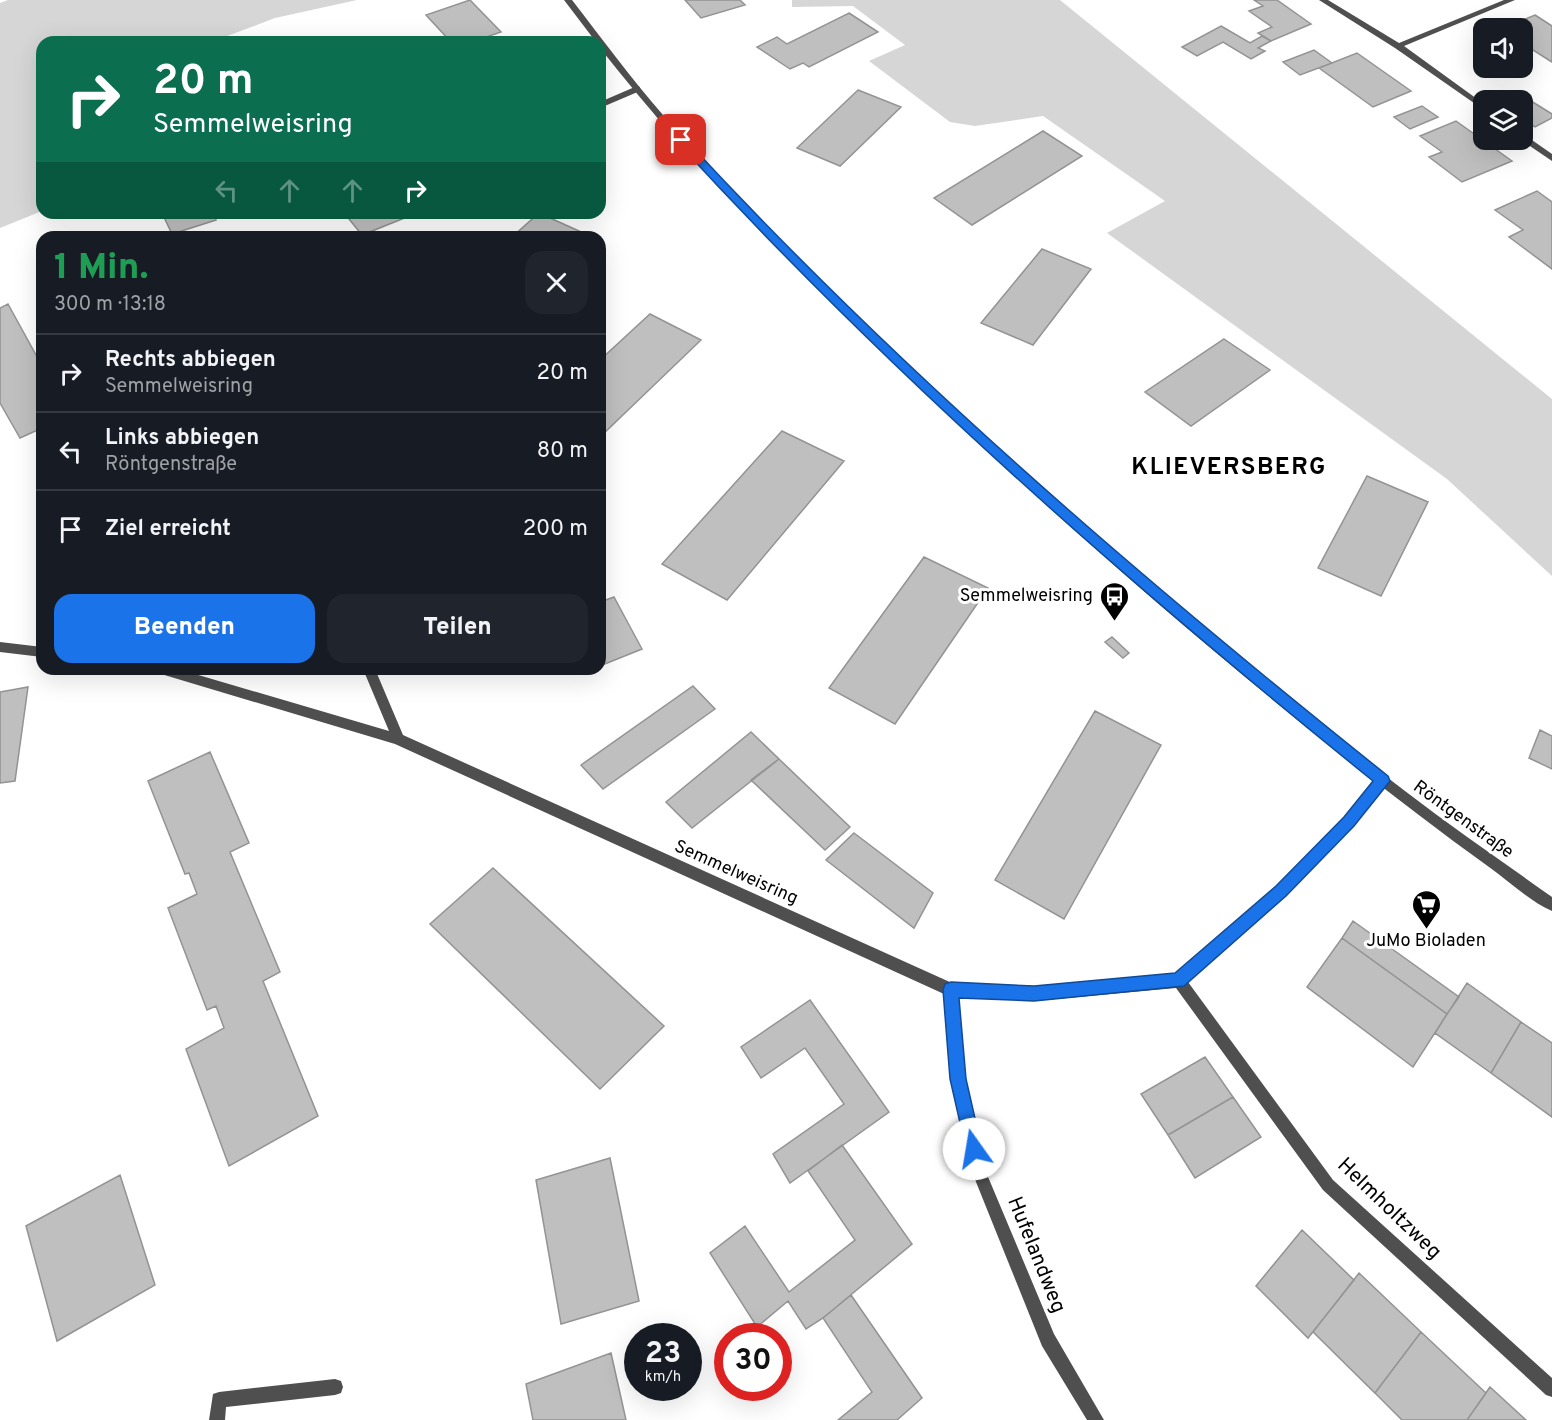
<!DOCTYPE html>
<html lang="de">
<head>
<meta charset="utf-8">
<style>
  body { margin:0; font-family:Overpass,sans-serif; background:#20242c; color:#f1f3f6; height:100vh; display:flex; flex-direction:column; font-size:22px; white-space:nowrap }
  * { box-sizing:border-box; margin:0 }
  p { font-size:20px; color:#9ea1a6 }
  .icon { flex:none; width:33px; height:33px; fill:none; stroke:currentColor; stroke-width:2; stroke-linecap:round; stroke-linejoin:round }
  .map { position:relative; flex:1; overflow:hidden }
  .sheet { position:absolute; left:36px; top:231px; width:570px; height:444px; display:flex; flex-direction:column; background:#171b24; border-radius:18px; box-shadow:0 6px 24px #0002 }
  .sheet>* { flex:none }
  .hud { position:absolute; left:36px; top:36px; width:570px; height:183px; border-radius:18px; box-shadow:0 6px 24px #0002; background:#0b6e4f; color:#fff; overflow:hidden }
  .buttons { position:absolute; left:1473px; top:18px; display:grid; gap:12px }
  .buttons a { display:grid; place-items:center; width:60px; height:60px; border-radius:12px; background:#171b24; box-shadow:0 6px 24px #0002; font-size:30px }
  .speed { position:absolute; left:624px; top:1323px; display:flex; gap:12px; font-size:30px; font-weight:700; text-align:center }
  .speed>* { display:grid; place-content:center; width:78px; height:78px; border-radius:50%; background:#171b24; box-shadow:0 6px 24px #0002; line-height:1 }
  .speed small { font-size:15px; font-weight:400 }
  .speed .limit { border:9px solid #d22; background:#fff; color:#111 }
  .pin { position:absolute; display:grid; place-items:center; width:51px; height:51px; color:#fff; margin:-26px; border-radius:12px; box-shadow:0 3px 9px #0006 }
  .me { position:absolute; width:66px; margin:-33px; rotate:347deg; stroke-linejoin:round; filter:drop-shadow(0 0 4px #0008) }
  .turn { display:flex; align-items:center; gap:21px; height:126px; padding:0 18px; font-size:27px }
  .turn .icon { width:78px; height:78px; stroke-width:2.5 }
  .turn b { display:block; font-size:42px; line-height:51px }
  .lanes { display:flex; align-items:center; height:57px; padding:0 18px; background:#0003; justify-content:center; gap:30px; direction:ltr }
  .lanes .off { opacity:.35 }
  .round { display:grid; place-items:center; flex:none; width:63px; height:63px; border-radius:18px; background:#20242c }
  .overview { display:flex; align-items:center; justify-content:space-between; height:102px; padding:0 18px }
  h1 { font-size:36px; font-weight:800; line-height:45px; color:#1e9e55 }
  .cta { display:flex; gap:12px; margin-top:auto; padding:12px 18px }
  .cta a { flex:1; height:69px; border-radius:18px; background:#1a73e8; color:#fff; font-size:24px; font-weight:800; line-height:69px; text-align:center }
  .cta a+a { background:#20242c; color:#f1f3f6 }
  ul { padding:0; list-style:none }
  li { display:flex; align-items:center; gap:18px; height:78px; padding:0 18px; border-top:2px solid #363941 }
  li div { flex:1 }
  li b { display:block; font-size:22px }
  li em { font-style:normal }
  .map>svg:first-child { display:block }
  .green { fill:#d6d6d6 }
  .building { fill:#bfbfbf; stroke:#939393; stroke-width:1.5 }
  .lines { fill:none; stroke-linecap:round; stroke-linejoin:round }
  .service { fill:#4f4f4f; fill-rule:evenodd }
  .minor { fill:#4f4f4f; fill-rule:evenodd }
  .tertiary { fill:#4f4f4f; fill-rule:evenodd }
  .route { fill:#1a73e8; stroke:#114b97; stroke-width:1.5 }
  .labels { text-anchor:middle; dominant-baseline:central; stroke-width:6; stroke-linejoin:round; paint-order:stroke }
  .poi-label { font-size:18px; fill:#000; stroke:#fff; text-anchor:end }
  .street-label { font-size:18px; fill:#000; stroke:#fff }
  .near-street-label { font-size:21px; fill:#000; stroke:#fff }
  .district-label { font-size:24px; font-weight:bold; letter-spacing:1.5px; fill:#000; stroke:#fff }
</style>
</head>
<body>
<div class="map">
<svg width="1552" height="1420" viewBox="0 0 1552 1420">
  <rect width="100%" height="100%" fill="#fff"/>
  <path class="green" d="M8,0h349l-82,18 -64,24h-169v169l-42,17v-225z
    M792,0h268l492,399v177l-105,-97 -340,-246 58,-32 -122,-85 -68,10 -25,-4 -81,-61 36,-16 -52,-39 -61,1z"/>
  <path class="building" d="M470,0l31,32 -29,10h-21l-25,-27z
    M685,0h55l5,5 -44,13z
    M1254,0h23l34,24 -40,17 -13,-8 14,-6 -23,-16 14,-5z
    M849,13l29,19 -69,35 -6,-4 -13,6 -33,-22 20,-10 10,7z
    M1535,15l17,11v36l-30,-19v-15h-19z
    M1221,26l29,17 12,-7 9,5 -13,7 7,3 -14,8 -28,-17 -26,14 -15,-9z
    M1314,50l18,13 -32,12 -17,-13z
    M1357,53l54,38 -38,16 -54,-39z
    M858,90l43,17 -61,59 -43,-18z
    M1531,101l21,13v4l-17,9 -13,-8v-13z
    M1422,106l16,11 -28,12 -16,-12z
    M1456,121l56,40 -50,21 -33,-25 13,-5 -22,-16z
    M1043,131l39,25 -110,69 -38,-27z
    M1537,191l15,11v67l-43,-32 14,-7 -28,-20z
    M162,213h50l4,7 -44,14z
    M417,213l-55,22 -13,-16 13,-6z
    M539,213l49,22 -2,2h-74z
    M1042,249l49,20 -58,76 -52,-22z
    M8,304l34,62v62l-22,10 -20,-35v-95z
    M650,314l51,26 -101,97v-77z
    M1224,339l46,31 -79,56 -46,-34z
    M782,431l62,30 -117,139 -65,-36z
    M1367,476l61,26 -47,94 -63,-28z
    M924,557l64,31 -93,136 -66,-36z
    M614,597l28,52 -42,17v-64z
    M1112,637l17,16 -6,5 -18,-16z
    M693,686l22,23 -112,80 -22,-24z
    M28,687l-13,94 -15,2v-91z
    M1095,711l66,34 -97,174 -69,-39z
    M1540,730l12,6v33l-23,-11z
    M751,732l28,27 -87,69 -26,-26z
    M210,752l39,91 -19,9 50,120 -17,9 55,135 -89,50 -43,-117 38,-21 -8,-22 -9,4 -39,-102 29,-14 -8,-21 -4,1 -37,-93z
    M779,759l71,68 -25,23 -74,-70z
    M854,833l79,60 -19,35 -88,-68z
    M493,868l171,158 -64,63 -170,-165z
    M1353,921l106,76 -12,17 -105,-76z
    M1342,938l105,76 -34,53 -106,-80z
    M1467,983l54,39 -30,51 -56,-40z
    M810,1000l79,112 -99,71 -17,-29 71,-50 -39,-56 -44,30 -20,-31z
    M1521,1022l31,21v74l-61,-44z
    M1205,1057l28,40 -65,38 -27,-41z
    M1233,1097l28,40 -66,41 -27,-43z
    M842,1145l70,99 -89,74 -17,11 -18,-28 -31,26 -47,-74 35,-27 44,66 66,-52 -47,-69z
    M610,1158l29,143 -78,23 -25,-144z
    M120,1175l35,110 -98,56 -31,-115z
    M1302,1230l52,50 -46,58 -52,-52z
    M1359,1273l62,59 -46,61 -62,-61z
    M851,1295l71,103 -25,22h-59l34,-28 -49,-74z
    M1421,1332l65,61 -19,27h-65l-27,-27z
    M611,1353l15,67h-93l-7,-36z
    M1490,1387l36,33h-59z"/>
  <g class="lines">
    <path class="service" d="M637,86l3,1v4l-40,17v-6z"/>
    <path class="minor" d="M1319,0h9l71,43 105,-43h11l-111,46 80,58v6l-89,-62z
      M1522,133l30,21v7l-31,-21z
      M0,642l42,5v10l-42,-5z
      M155,669h23l211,62 -26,-62h12l28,66 549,248 82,4 142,-12 100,-88 69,-69 33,-41 4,-2 4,2 2,4 -2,4c-58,73 -128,135 -198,197l145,198 219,198v19l-6,-2 -223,-205 -147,-202 -142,13 -76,-4 7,82 21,93 68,162 50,86h-17l-45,-74 -70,-174 -21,-93 -7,-85 -549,-250 -234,-70 -4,-2z
      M335,1379l6,2 2,6 -2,6 -6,2 -109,12 -1,13h-16l4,-26 6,-2z"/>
    <path class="tertiary" d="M564,0h8c30,39 59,78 91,115 72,83 151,159 230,235 162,156 333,305 512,441 48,37 98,71 147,106v14c-23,-10 -43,-30 -63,-44 -57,-41 -111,-83 -165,-126 -157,-125 -307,-259 -451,-399 -96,-93 -190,-188 -273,-294v-6h-4z"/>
  </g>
  <path class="route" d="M677,138h7c215,233 456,440 704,638l2,5 -36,45 -68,70 -102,90 -150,15 -75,-3 7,81 16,70 -2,5 -6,3 -6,-3 -2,-5 -16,-70 -7,-89 2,-6 6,-2 83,4 141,-13 101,-87 68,-69 29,-36c-245,-198 -483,-406 -696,-639z"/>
  <defs>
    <symbol id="bus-pin" viewBox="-11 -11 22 30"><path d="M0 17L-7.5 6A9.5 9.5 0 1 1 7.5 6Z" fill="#000" stroke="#fff"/><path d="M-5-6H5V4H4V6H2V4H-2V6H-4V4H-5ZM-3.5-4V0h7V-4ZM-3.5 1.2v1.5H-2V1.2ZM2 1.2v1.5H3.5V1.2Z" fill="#fff"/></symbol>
    <symbol id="supermarket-pin" viewBox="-11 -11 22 30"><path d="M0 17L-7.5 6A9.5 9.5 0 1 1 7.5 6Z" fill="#000" stroke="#fff"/><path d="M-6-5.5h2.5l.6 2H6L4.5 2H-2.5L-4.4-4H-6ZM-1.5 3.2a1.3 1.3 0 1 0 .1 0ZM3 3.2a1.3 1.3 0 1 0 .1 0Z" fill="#fff"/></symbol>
  </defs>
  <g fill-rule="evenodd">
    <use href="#bus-pin" x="1098" y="580" width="33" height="45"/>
    <use href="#supermarket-pin" x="1410" y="888" width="33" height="45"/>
  </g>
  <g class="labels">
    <g class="poi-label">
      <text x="1093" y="596">Semmelweisring</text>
      <text x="1426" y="941" text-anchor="middle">JuMo Bioladen</text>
    </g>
    <g class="street-label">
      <text transform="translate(1463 820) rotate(36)">Röntgenstraße</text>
      <text transform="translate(736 873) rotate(24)">Semmelweisring</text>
    </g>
    <g class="near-street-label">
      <text transform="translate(1389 1209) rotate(44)">Helmholtzweg</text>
      <text transform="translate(1036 1255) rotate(68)">Hufelandweg</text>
    </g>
    <g class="district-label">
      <text x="1229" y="468">KLIEVERSBERG</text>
    </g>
  </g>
</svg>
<div class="buttons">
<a><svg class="icon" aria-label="sound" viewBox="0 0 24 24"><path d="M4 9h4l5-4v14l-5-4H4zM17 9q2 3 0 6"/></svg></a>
<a><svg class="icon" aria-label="layers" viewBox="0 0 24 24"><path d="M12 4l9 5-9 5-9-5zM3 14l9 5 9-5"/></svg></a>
</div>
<div class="speed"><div>23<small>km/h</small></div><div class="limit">30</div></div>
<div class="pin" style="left:681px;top:140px;background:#d93025"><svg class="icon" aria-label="arrive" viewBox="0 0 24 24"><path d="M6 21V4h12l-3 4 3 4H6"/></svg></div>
<svg class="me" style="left:974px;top:1149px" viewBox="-20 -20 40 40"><circle r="19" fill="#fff"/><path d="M0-13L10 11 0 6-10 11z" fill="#1a73e8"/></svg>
<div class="hud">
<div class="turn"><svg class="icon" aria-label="right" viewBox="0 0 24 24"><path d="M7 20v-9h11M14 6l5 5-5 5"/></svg><div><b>20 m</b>Semmelweisring</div></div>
<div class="lanes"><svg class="icon off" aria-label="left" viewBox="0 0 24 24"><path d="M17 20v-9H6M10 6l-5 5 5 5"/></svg><svg class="icon off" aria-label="ahead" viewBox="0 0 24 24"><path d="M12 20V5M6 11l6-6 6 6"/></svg><svg class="icon off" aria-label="ahead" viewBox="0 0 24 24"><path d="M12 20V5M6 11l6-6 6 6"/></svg><svg class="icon" aria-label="right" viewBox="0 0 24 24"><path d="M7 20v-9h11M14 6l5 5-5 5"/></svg></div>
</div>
<section class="sheet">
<div class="overview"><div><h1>1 Min.</h1><p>300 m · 13:18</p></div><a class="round"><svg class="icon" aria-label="close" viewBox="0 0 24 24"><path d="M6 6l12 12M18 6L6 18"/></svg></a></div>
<ul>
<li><svg class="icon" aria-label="right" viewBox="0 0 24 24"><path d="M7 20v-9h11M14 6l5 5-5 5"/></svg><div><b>Rechts abbiegen</b><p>Semmelweisring</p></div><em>20 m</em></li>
<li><svg class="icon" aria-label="left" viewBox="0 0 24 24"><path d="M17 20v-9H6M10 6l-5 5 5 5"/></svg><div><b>Links abbiegen</b><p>Röntgenstraße</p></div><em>80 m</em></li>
<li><svg class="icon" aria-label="arrive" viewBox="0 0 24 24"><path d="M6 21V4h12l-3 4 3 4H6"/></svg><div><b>Ziel erreicht</b></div><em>200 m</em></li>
</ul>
<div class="cta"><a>Beenden</a><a>Teilen</a></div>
</section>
</div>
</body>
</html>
